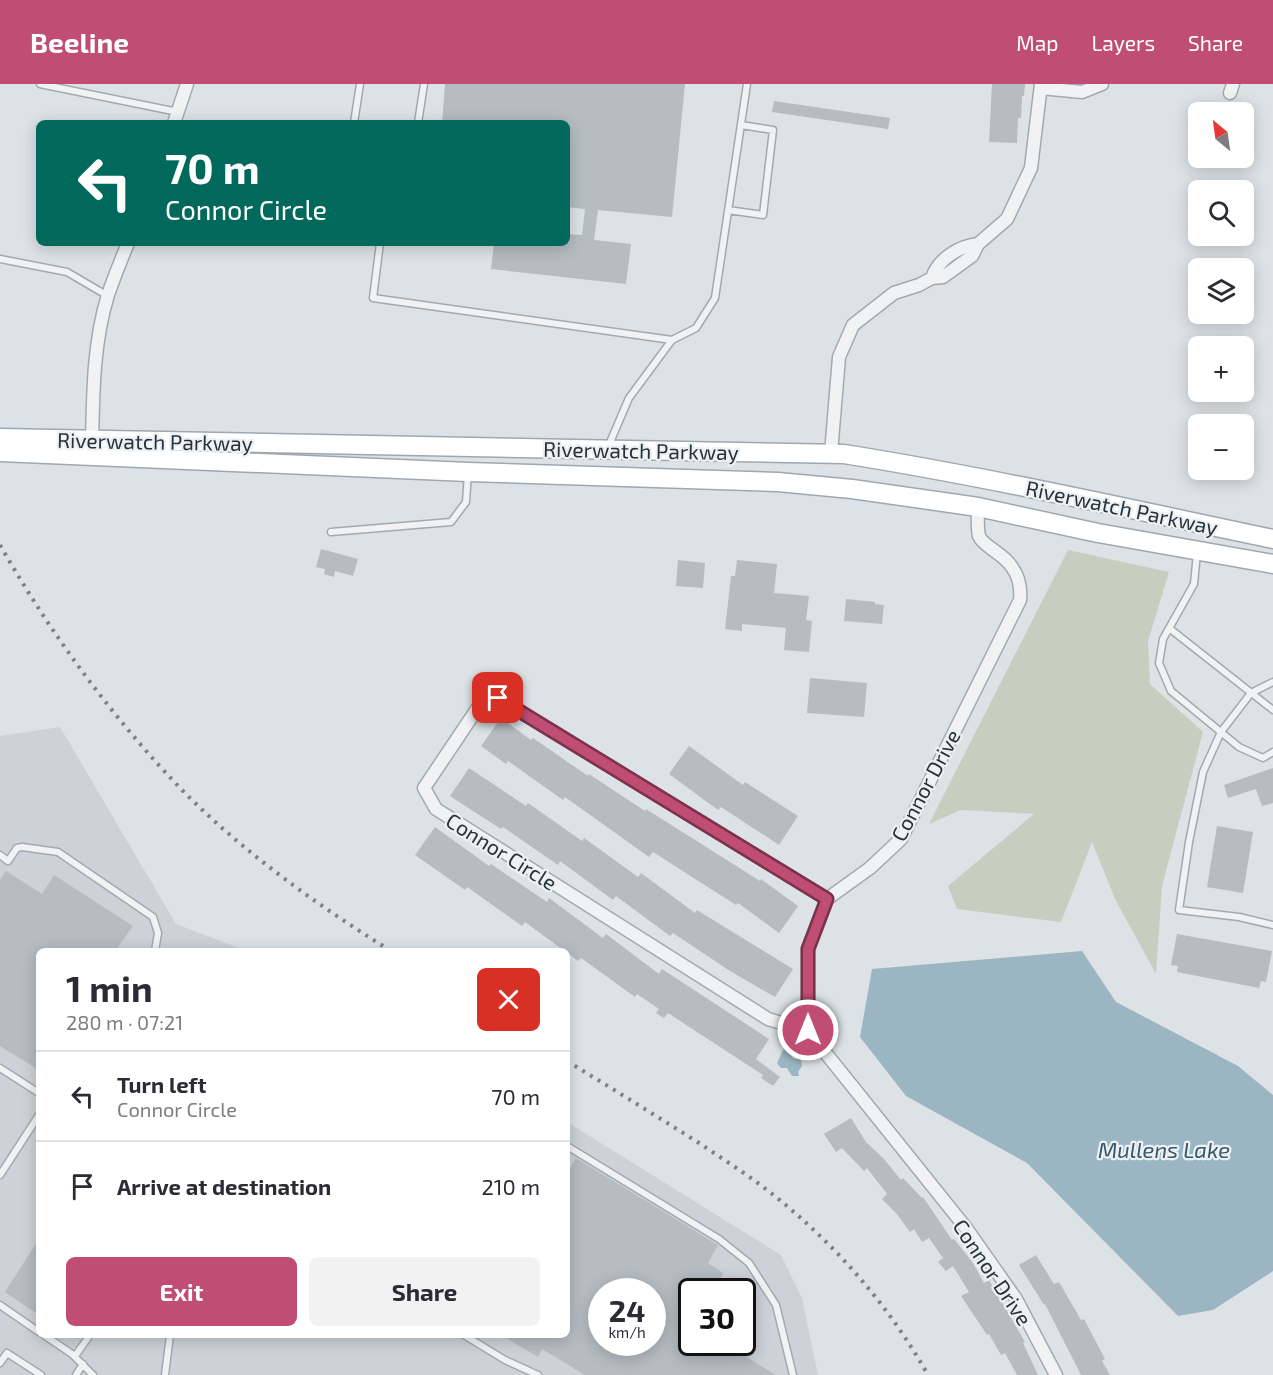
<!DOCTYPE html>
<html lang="en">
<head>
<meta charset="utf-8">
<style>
  body { margin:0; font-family:"Exo 2",sans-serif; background:#f2f2f3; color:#2b2b33; height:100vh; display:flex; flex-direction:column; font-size:22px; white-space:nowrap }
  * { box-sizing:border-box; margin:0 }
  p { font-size:20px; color:#7c7c81 }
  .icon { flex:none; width:33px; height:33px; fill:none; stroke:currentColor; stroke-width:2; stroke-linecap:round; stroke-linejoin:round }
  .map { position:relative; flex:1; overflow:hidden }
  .panel { position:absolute; left:36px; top:864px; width:534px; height:390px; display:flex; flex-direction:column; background:#fff; border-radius:9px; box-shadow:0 3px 15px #0003 }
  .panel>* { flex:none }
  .banner { position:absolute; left:36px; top:36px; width:534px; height:126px; border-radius:9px; box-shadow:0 3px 15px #0003; background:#00695c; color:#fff; overflow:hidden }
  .needle { width:39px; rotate:331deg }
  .buttons { position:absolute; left:1188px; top:18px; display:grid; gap:12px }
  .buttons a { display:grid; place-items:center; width:66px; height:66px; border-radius:9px; background:#fff; box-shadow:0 3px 15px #0003; font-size:30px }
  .speed { position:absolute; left:588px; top:1194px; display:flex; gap:12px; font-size:30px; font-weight:700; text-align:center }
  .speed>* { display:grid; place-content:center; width:78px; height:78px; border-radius:50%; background:#fff; box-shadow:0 3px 15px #0003; line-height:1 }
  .speed small { font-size:15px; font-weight:400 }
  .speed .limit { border:3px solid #111; border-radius:9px; background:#fff; color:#111 }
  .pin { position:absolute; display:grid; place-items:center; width:51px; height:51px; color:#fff; margin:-26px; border-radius:12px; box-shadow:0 3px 9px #0006 }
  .me { position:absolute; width:66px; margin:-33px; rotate:0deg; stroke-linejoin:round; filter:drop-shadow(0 0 4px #0008) }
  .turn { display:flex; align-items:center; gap:21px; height:126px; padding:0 30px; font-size:27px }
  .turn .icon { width:78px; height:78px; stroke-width:2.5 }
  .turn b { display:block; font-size:42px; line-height:51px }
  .round { display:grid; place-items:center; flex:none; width:63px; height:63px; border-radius:9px; background:#f2f2f3 }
  .summary { display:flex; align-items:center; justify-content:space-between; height:102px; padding:0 30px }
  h1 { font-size:36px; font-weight:700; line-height:45px }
  .button { display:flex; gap:12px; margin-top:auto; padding:12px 30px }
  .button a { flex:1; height:69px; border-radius:9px; background:#c04d74; color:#fff; font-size:24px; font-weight:700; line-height:69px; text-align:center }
  .button a+a { background:#f2f2f3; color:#2b2b33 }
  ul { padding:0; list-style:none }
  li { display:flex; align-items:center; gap:18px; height:90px; padding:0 30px; border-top:2px solid #e1e1e2 }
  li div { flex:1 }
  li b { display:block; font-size:22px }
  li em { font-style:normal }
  header { display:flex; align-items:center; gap:36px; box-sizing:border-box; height:84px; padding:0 30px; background:#c04d74; color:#fff }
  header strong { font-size:28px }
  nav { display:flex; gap:33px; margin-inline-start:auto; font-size:21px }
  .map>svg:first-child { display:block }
  .built { fill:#ccd2d7; fill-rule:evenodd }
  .green { fill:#c6cfbf }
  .water { fill:#9bb6c2 }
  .building { fill:#b5bcc2; fill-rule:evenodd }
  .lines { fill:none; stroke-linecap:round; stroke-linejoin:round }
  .lane-casing { stroke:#a3aaaf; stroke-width:9 }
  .street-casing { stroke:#a3aaaf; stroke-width:15 }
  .primary-casing { stroke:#9ea8b0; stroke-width:21 }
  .lane { stroke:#f0f2f4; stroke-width:6 }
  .street { stroke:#f0f2f4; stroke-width:12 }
  .primary { stroke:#fff; stroke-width:18 }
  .rail { stroke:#78848d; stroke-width:4; stroke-dasharray:3 6; stroke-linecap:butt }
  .route-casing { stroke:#7d324b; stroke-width:15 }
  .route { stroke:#c04d74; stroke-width:10 }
  .labels { text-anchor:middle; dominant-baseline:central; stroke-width:4.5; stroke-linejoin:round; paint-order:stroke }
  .street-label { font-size:21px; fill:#28323b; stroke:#ecf1f3 }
  .water-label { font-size:22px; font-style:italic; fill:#37576a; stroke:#ecf1f3 }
</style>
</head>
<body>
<header>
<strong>Beeline</strong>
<nav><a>Map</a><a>Layers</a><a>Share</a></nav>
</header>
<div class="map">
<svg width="1273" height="1291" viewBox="0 0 1273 1291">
  <rect width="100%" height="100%" fill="#dde2e6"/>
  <path class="built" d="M60,643l116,197 71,27h-208v384h528v-213l214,133 21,43 16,77h-818v-639zM602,1208h50v50h-50zM692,1208h50v50h-50z"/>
  <path class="green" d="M1068,466l101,22 -21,69 2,43 53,48 -41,154 -6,88 -41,-75 -23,-57 -31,80 -104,-13 -9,-23 86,-72 -73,-4 -32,14z"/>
  <path class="water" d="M1082,867l34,51 122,64 35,29v176l-60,39 -35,6 -151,-153 -121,-67 -46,-59 12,-68z
    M787,963l5,5v6l9,2 1,6 -4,6 1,4h-7l-5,-8h-6l-4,-5 6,-13z"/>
  <path class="building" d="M445,0h240l-13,133 -74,-7 -4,30 37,4 -5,40 -135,-15 3,-26h73v-9l15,1 3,-26 -18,-2v-84h-125z
    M992,0h33l-1,12h-2l-1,22h-3l-1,25 -28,-1z
    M774,17l116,17 -2,11 -116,-17z
    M321,465l37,10 -5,17 -18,-5 -1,6 -10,-3 1,-5 -9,-2z
    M678,476l27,3 -2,25 -27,-2z
    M737,476l40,4 -3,29 35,3 -3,24 6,1 -3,31 -25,-2 2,-22 -44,-4v7l-17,-2 6,-53h4z
    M846,515l29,3v2l9,1 -2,19 -38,-3z
    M810,594l57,5 -3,34 -57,-4z
    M501,634l30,22 2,-2 55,38 1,-2 56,37 1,-2 114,72 1,-2 37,27 -19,27 -41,-30 -2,2 -83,-53 -4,5 -84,-60 -2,3 -55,-39 -2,3 -25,-18z
    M689,662l54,39 2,-3 53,34 -19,29 -58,-38 -3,3 -49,-36z
    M469,684l57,38 2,-3 54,38 2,-3 54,39 3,-4 54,40 2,-3 96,59 -18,28 -45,-26 -57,-38 -3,3 -54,-40 -3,4 -53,-39 -2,4 -55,-38 -2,2 -51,-33z
    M1273,684v35l-11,3 -6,-17 -28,9 -4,-13z
    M1217,742l36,6 -10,61 -36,-6z
    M435,743l54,39 2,-2 56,38 2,-4 54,40 3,-4 53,40 3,-5 107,70 -13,20 24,18 -7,9 -12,-8 2,-3 -69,-45 -26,-17 -4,5 -8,-5 3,-4 -22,-15 -2,3 -54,-39 -3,3 -53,-39 -3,4 -55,-39 -2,3 -50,-35z
    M6,787l36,23 12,-19 79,51 -18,25h-76v119l-39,-24v-166z
    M1177,850l95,17 -6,31 -5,-1 -2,7 -82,-16 1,-6 -7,-1z
    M851,1034l15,24 18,17 17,21 2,-2 19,20 1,-1 29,43 2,-1 19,24 11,20 5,-3 36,62 -2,1 15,32h-21l-12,-22 -4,2 -12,-21 -2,1 -26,-39 8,-4 -16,-26 -7,5 -8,-9 5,-4 -14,-20 -7,4 -8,-13 -4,3 -14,-19 -14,-14 5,-5 -20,-26 -3,3 -22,-23 -6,4 -12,-18z
    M576,1074l142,87 -10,18 15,10 -3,6 19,13h-47v50h53l-5,11 36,22h-191l-43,-26 -4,8 -37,-22h66v-162zM602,1208h50v50h-50z
    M39,1155v76l-34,-23z
    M1036,1171l18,29 5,-2 22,38 3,-1 21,40 -3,2 8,14h-29l-36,-71 -1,1 -25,-40z"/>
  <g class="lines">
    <defs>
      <path id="lane" d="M40,0l138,28
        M354,39l6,-39
        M418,39l6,-39
        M728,126l35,5 10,-85 -32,-5
        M380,159l-7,55 299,42
        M0,175l67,13 41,24
        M608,363l21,-49 43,-58 24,-12 19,-30 32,-214
        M331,448l120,-10 15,-20 2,-29
        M1197,469l-3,31 -31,55 -4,24 12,28 68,56 24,11 10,-6
        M1169,544l104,82
        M1273,598l-22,11 -30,39 -18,40 -14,70 -10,68 60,7 34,8
        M0,771l8,6 9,-13 5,-1 36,5 95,65 5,16 -3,18
        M0,984l39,25
        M567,1062l152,93 30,24 27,42 17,70
        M0,1091l39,-60
        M0,1221l39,27
        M44,1251l28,19 21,21
        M464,1251l41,25 33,15
        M75,1272l15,-21
        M0,1279l7,-10 34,22
        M76,1291l7,-11
        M165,1291l5,-40"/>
      <path id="street" d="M1041,4l41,4 20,-8
        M1230,9l3,-9
        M174,39l13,-39
        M932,194c6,-19 27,-32 46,-34
        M92,361c1,-50 1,-102 16,-150 6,-18 13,-35 20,-52
        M831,369l8,-96 14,-32 41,-32 25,-8 13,-7 11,-1 29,-21 6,-12 29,-25 24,-51 10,-84
        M978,423c0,8 -1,20 1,29 3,7 11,11 17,16 18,12 26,27 24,48l-119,239 -31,29 -43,31 -19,50v82l158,197 50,71 40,76
        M808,947l-40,-12 -332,-210 -12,-21 53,-79 21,-11 329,201"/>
      <path id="primary" d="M0,354l844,16c144,23 286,55 429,85
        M0,368l468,20 310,10 74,7 126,18 120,26 175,31"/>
    </defs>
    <use href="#lane" class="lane-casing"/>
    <use href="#street" class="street-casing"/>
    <use href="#primary" class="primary-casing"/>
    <use href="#lane" class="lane"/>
    <use href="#street" class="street"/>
    <use href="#primary" class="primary"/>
    <path class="rail" d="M0,461c51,89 111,171 182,245 61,62 135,115 209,161
      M567,977c44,27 88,54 132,82 24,16 49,32 72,50 63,50 117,111 157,182"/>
  </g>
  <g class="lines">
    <defs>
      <path id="route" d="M498,614l329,201 -19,50v81"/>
    </defs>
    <use href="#route" class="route-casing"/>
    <use href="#route" class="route"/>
  </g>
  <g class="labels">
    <g class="street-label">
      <text transform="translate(155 357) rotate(1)">Riverwatch Parkway</text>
      <text transform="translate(641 366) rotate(1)">Riverwatch Parkway</text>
      <text transform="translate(1122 423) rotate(12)">Riverwatch Parkway</text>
      <text transform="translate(925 701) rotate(-62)">Connor Drive</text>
      <text transform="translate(502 767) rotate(32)">Connor Circle</text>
      <text transform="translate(993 1188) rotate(56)">Connor Drive</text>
    </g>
    <g class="water-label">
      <text x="1164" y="1065">Mullens Lake</text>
    </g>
  </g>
</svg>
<div class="buttons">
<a><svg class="needle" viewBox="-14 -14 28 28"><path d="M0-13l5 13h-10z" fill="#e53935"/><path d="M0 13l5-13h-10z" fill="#7c7c81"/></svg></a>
<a><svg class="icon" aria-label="search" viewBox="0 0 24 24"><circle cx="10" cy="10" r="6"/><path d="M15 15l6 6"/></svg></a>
<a><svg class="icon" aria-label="layers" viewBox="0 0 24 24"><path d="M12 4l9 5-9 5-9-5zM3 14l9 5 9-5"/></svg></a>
<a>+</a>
<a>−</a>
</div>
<div class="speed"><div>24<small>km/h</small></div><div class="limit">30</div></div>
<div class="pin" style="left:498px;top:614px;background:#d93025"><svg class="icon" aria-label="arrive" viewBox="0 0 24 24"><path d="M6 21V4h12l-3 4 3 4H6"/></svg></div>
<svg class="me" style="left:808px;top:946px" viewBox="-20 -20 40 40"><circle r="17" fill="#c04d74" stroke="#fff" stroke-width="3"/><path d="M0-11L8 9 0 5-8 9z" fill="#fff"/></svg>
<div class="banner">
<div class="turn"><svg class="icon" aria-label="left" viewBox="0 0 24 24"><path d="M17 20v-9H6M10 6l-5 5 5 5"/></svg><div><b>70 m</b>Connor Circle</div></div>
</div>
<section class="panel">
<div class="summary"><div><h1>1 min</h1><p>280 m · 07:21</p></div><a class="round" style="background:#d93025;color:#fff"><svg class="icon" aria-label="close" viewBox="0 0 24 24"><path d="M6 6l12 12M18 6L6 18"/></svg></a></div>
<ul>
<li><svg class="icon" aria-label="left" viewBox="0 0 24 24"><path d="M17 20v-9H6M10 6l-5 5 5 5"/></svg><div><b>Turn left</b><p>Connor Circle</p></div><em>70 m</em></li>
<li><svg class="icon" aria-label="arrive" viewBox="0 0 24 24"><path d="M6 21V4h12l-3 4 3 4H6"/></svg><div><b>Arrive at destination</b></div><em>210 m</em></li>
</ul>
<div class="button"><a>Exit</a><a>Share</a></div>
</section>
</div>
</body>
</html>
